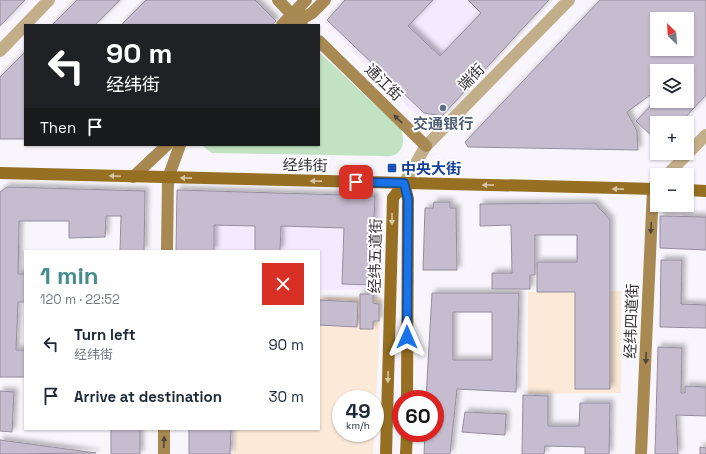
<!DOCTYPE html>
<html lang="en">
<head>
<meta charset="utf-8">
<style>
  body { margin:0; font-family:"Space Grotesk","Noto Sans SC",sans-serif; background:#f2f2f3; color:#1f2937; height:100vh; display:flex; flex-direction:column; font-size:15px; white-space:nowrap }
  * { box-sizing:border-box; margin:0 }
  p { font-size:13px; color:#747a83 }
  .icon { flex:none; width:22px; height:22px; fill:none; stroke:currentColor; stroke-width:2; stroke-linecap:round; stroke-linejoin:round }
  .map { position:relative; flex:1; overflow:hidden }
  .sheet { position:absolute; left:24px; top:250px; width:296px; height:180px; display:flex; flex-direction:column; background:#fff; border-radius:0px; box-shadow:0 1px 3px #0004 }
  .sheet>* { flex:none }
  .banner { position:absolute; left:24px; top:24px; width:296px; height:122px; border-radius:0px; box-shadow:0 1px 3px #0004; background:#202124; color:#fff; overflow:hidden }
  .needle { width:26px; rotate:335deg }
  .fabs { position:absolute; left:650px; top:12px; display:grid; gap:8px }
  .fabs a { display:grid; place-items:center; width:44px; height:44px; border-radius:0px; background:#fff; box-shadow:0 1px 3px #0004; font-size:20px }
  .speed { position:absolute; left:332px; top:390px; display:flex; gap:8px; font-size:20px; font-weight:700; text-align:center }
  .speed>* { display:grid; place-content:center; width:52px; height:52px; border-radius:50%; background:#fff; box-shadow:0 1px 3px #0004; line-height:1 }
  .speed small { font-size:10px; font-weight:400 }
  .speed .limit { border:6px solid #d22; background:#fff; color:#111 }
  .pin { position:absolute; display:grid; place-items:center; width:34px; height:34px; color:#fff; margin:-17px; border-radius:8px; box-shadow:0 2px 6px #0006 }
  .me { position:absolute; width:44px; margin:-22px; rotate:0deg; stroke-linejoin:round; filter:drop-shadow(0 0 3px #0008) }
  .turn { display:flex; align-items:center; gap:14px; height:84px; padding:0 16px; font-size:18px }
  .turn .icon { width:52px; height:52px; stroke-width:2.5 }
  .turn b { display:block; font-size:28px; line-height:34px }
  .then { display:flex; align-items:center; height:38px; padding:0 16px; background:#0003; gap:8px; font-size:15px }
  .round { display:grid; place-items:center; flex:none; width:42px; height:42px; border-radius:0px; background:#f2f2f3 }
  .headline { display:flex; align-items:center; justify-content:space-between; height:68px; padding:0 16px }
  h1 { font-size:24px; font-weight:800; line-height:30px; color:#458d91 }
  ul { padding:0; list-style:none }
  li { display:flex; align-items:center; gap:12px; height:52px; padding:0 16px }
  li div { flex:1 }
  li b { display:block; font-size:15px }
  li em { font-style:normal }
  .map>svg:first-child { display:block }
  .built { fill:#f4eaff }
  .education { fill:#fce9d8 }
  .green { fill:#c1e3c1 }
  .building { fill:#c5bdcf; stroke:#968e9f; fill-rule:evenodd; filter:url(#shadow) }
  .lines { fill:none; stroke-linecap:round; stroke-linejoin:round }
  .street { stroke:#c3ae8a; stroke-width:12 }
  .secondary { stroke:#a98952; stroke-width:12 }
  .primary { stroke:#966f22; stroke-width:12 }
  .oneway { fill:#51463e }
  .oneway2 { fill:#d5c5a7 }
  .route-casing { stroke:#114b97; stroke-width:10 }
  .route { stroke:#1a73e8; stroke-width:7 }
  .service-dot { fill:#5c6f8a; stroke:#fff; stroke-width:1.5 }
  .transit-dot { fill:#1a4fb4; stroke:#fff; stroke-width:1.5 }
  .labels { text-anchor:middle; dominant-baseline:central; stroke-width:4; stroke-linejoin:round; paint-order:stroke }
  .street-label { font-size:15px; fill:#343038; stroke:#fff }
  .service-label { font-size:15px; font-weight:bold; fill:#4e5e75; stroke:#fff }
  .transit-label { font-size:15px; font-weight:bold; fill:#164399; stroke:#fff; text-anchor:start }
</style>
</head>
<body>
<div class="map">
<svg width="706" height="454" viewBox="0 0 706 454">
  <defs>
    <filter id="shadow"><feDropShadow dx="3.5" dy="-3.5" stdDeviation="2" flood-color="#0004"/></filter>
  </defs>
  <rect width="100%" height="100%" fill="#f8f5fc"/>
  <path class="built" d="M347,0h200l-118,128 -104,-106z
    M189,194l194,4 -1,91 -63,1v-39h-132z"/>
  <path class="education" d="M621,291v102l-93,1v-102z
    M319,297h62l-6,121v-19h-34v34h33l-1,21h-139l1,-25h84z"/>
  <path class="green" d="M319,52l82,77c3,10 4,21 -7,26 -3,2 -10,1 -13,1l-169,-3 -8,-6v-2h115z"/>
  <path class="building" d="M0,0h25l-25,26z
    M77,0h43l-25,25h-43z
    M146,0h109l21,21 -4,4h-151z
    M345,0h88l-25,26 32,30 41,-43 -13,-13h81l-107,116 -18,-3 -97,-93z
    M600,0h106v95l-26,28h-23v18l-21,-20 21,-22v2h30v-30h-30v19l-30,22 10,19 1,19 -170,-3 -3,-5zM657,19h30v30h-30z
    M25,52v87h-25v-62z
    M7,187l138,4 -1,60h-24l1,-35h-15l-1,21 -36,1v-17h-50l-1,53h7v28h-7l-2,48h9v27h-25v-185z
    M177,190l198,6 -4,89 -29,-1 2,-56 -63,-2 -1,25h-25v-25l-41,-1v26h-38z
    M434,202h16v6h6l1,62h-34l2,-62h8z
    M595,203l15,17v169h-35v-97h-38v-30h40v-27h-42v40h-5v14h-38v-16h20l-1,-48 -31,1v-22z
    M660,216l46,1v33l-46,-2z
    M661,260h21l-1,44 25,1v23l-46,-1z
    M432,293h87l-3,99 -59,-3 -7,65h-26l1,-21h10v-34h-9zM453,312h39v48h-39z
    M360,294h13v9l6,1v17h-6v8h-13z
    M319,300l39,2 -1,25 -38,-2z
    M658,347l24,1 -1,45h4v-7l21,1v29l-30,-1 2,39h-23z
    M0,391l14,1 -2,40 -12,-1z
    M523,395l25,1v30h31l1,-23h30l-1,51h-24v-7l-40,-1 -1,8h-22z
    M465,412l41,2 -1,21 -43,-3z
    M111,429h29v25h-29z
    M189,429h42l-1,25h-41z
    M0,440l96,13 -96,1z
    M700,447l6,1v6h-6z"/>
  <g class="lines">
    <path class="street" d="M0,51l49,-51
      M667,175l39,-40
      M404,183l22,-37 143,-146"/>
    <path class="secondary" d="M278,0l24,25
      M282,25l24,-25
      M294,25l4,-4 14,-8 13,-13
      M319,41l107,105
      M133,177l34,-32
      M167,251l1,-73 12,-33
      M164,454v-25
      M641,454l12,-265"/>
    <path class="primary" d="M0,173l657,16
      M404,183l4,16 -1,200
      M687,190l19,1
      M386,454l7,-256 11,-15
      M406,454l1,-21"/>
  </g>
  <defs><path id="oneway-solid" d="M-6-.8H1V-3.2L6.5 0L1 3.2V.8H-6Z"/></defs>
  <g class="oneway">
    <use href="#oneway-solid" transform="translate(398 119) rotate(-136)"/>
    <use href="#oneway-solid" transform="translate(651 228) rotate(92)"/>
    <use href="#oneway-solid" transform="translate(646 358) rotate(92)"/>
    <use href="#oneway-solid" transform="translate(164 442) rotate(-89)"/>
  </g>
  <g class="oneway2">
    <use href="#oneway-solid" transform="translate(115 176) rotate(-178)"/>
    <use href="#oneway-solid" transform="translate(186 178) rotate(-179)"/>
    <use href="#oneway-solid" transform="translate(316 181) rotate(-179)"/>
    <use href="#oneway-solid" transform="translate(488 185) rotate(-179)"/>
    <use href="#oneway-solid" transform="translate(618 189) rotate(-179)"/>
    <use href="#oneway-solid" transform="translate(392 219) rotate(91)"/>
    <use href="#oneway-solid" transform="translate(388 377) rotate(91)"/>
  </g>
  <g class="lines">
    <defs>
      <path id="route" d="M356,182l48,1 4,16 -1,138"/>
    </defs>
    <use href="#route" class="route-casing"/>
    <use href="#route" class="route"/>
  </g>
  <circle class="service-dot" cx="443" cy="108" r="4"/>
  <rect class="transit-dot" x="387" y="163" width="10" height="10" rx="2"/>
  <g class="labels">
    <g class="street-label">
      <text transform="translate(471 77) rotate(-46)">端街</text>
      <text transform="translate(384 82) rotate(44)">通江街</text>
      <text transform="translate(305 165) rotate(1)">经纬街</text>
      <text transform="translate(375 256) rotate(-89)">经纬五道街</text>
      <text transform="translate(631 321) rotate(-88)">经纬四道街</text>
    </g>
    <g class="service-label">
      <text x="443" y="123">交通银行</text>
    </g>
    <g class="transit-label">
      <text x="401" y="168">中央大街</text>
    </g>
  </g>
</svg>
<div class="fabs">
<a><svg class="needle" viewBox="-14 -14 28 28"><path d="M0-13l5 13h-10z" fill="#e53935"/><path d="M0 13l5-13h-10z" fill="#747a83"/></svg></a>
<a><svg class="icon" aria-label="layers" viewBox="0 0 24 24"><path d="M12 4l9 5-9 5-9-5zM3 14l9 5 9-5"/></svg></a>
<a>+</a>
<a>−</a>
</div>
<div class="speed"><div>49<small>km/h</small></div><div class="limit">60</div></div>
<div class="pin" style="left:356px;top:182px;background:#d93025"><svg class="icon" aria-label="arrive" viewBox="0 0 24 24"><path d="M6 21V4h12l-3 4 3 4H6"/></svg></div>
<svg class="me" style="left:407px;top:337px" viewBox="-20 -20 40 40"><path d="M0-17L14 15 0 8-14 15z" fill="#1a73e8" stroke="#fff" stroke-width="4"/></svg>
<div class="banner">
<div class="turn"><svg class="icon" aria-label="left" viewBox="0 0 24 24"><path d="M17 20v-9H6M10 6l-5 5 5 5"/></svg><div><b>90 m</b>经纬街</div></div>
<div class="then">Then<svg class="icon" aria-label="arrive" viewBox="0 0 24 24"><path d="M6 21V4h12l-3 4 3 4H6"/></svg></div>
</div>
<section class="sheet">
<div class="headline"><div><h1>1 min</h1><p>120 m · 22:52</p></div><a class="round" style="background:#d93025;color:#fff"><svg class="icon" aria-label="close" viewBox="0 0 24 24"><path d="M6 6l12 12M18 6L6 18"/></svg></a></div>
<ul>
<li><svg class="icon" aria-label="left" viewBox="0 0 24 24"><path d="M17 20v-9H6M10 6l-5 5 5 5"/></svg><div><b>Turn left</b><p>经纬街</p></div><em>90 m</em></li>
<li><svg class="icon" aria-label="arrive" viewBox="0 0 24 24"><path d="M6 21V4h12l-3 4 3 4H6"/></svg><div><b>Arrive at destination</b></div><em>30 m</em></li>
</ul>
</section>
</div>
</body>
</html>
